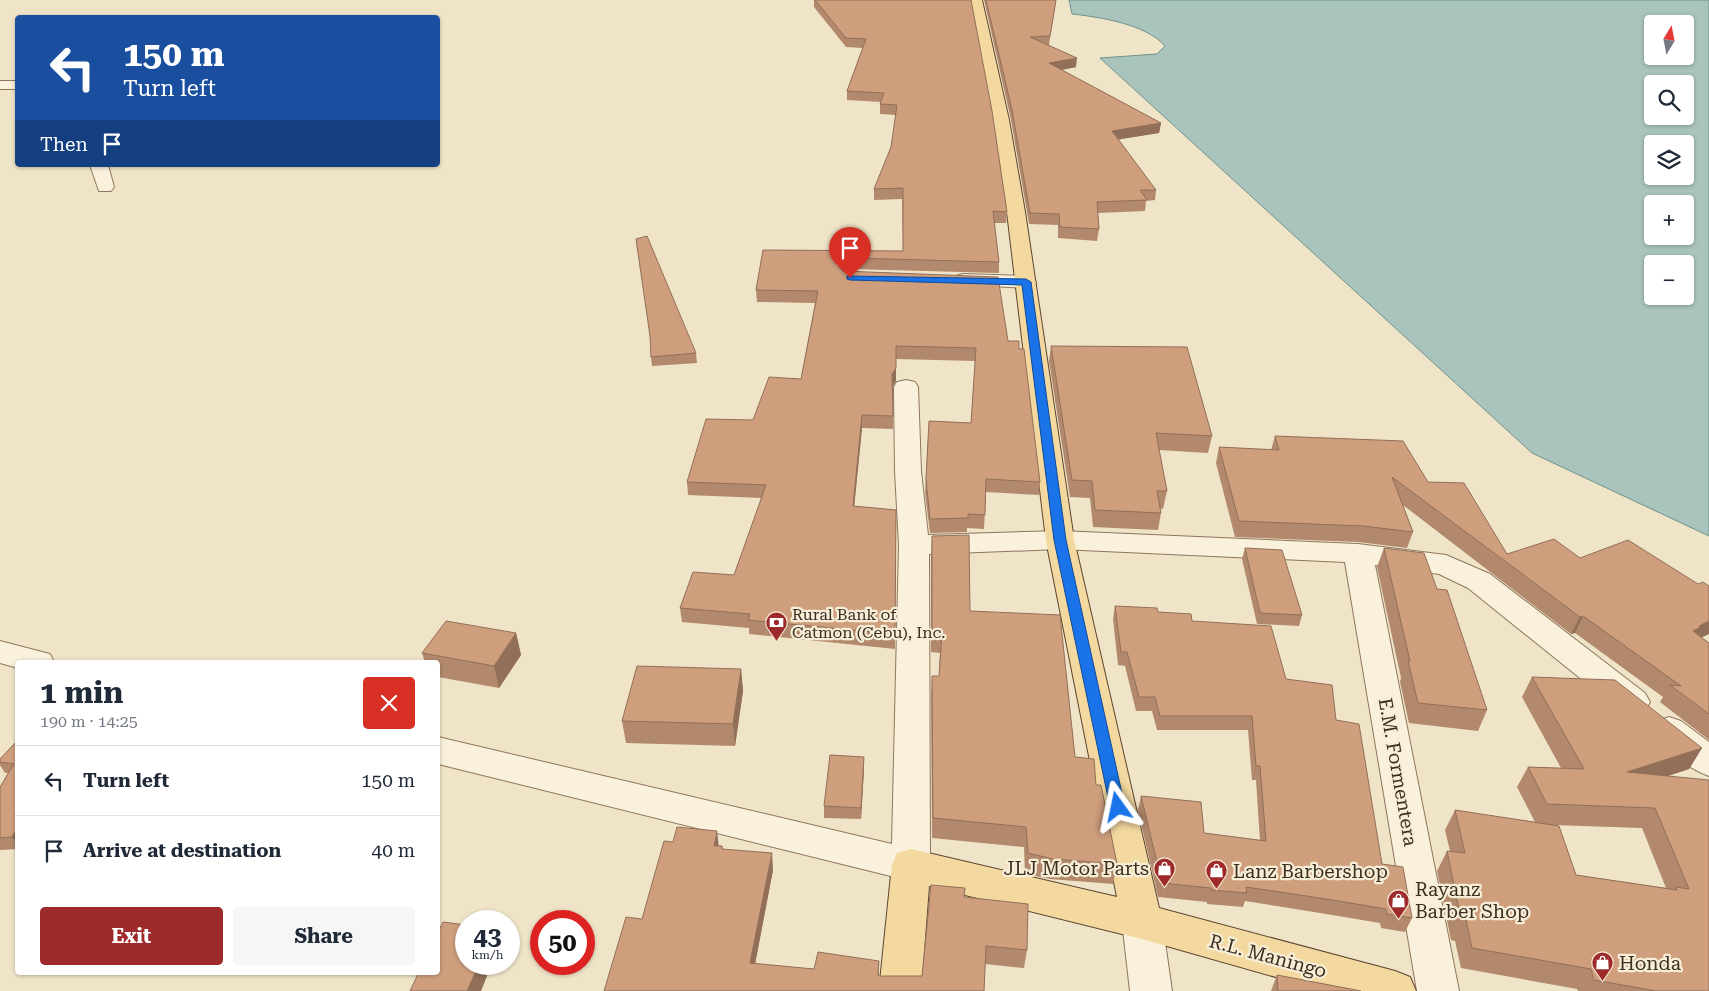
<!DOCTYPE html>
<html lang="en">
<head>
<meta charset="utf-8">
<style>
  body { margin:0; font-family:"Roboto Serif",serif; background:#f6f6f7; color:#1f2937; height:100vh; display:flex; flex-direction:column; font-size:19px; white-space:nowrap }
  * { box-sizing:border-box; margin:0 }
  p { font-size:16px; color:#747a83 }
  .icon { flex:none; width:28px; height:28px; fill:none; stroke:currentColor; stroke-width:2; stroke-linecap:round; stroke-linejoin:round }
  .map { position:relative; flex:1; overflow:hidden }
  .panel { position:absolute; left:15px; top:660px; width:425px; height:315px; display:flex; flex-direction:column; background:#fff; border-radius:5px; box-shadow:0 1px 4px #0004 }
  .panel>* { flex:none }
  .hud { position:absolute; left:15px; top:15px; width:425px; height:152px; border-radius:5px; box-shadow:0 1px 4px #0004; background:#1a4fa0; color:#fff; overflow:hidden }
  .needle { width:32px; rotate:10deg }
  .buttons { position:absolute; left:1644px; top:15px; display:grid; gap:10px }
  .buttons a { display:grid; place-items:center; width:50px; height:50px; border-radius:5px; background:#fff; box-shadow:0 1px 4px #0004; font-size:25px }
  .speed { position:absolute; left:455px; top:910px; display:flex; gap:10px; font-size:25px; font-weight:700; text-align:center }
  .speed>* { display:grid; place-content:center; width:65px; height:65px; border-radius:50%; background:#fff; box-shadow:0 1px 4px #0004; line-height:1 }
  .speed small { font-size:12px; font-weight:400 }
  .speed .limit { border:8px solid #d22; background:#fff; color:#111 }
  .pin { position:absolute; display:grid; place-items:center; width:42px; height:42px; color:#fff; margin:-51px -21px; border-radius:50% 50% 50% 0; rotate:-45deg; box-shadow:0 0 5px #0007 }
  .pin .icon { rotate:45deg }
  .me { position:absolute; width:55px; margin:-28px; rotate:348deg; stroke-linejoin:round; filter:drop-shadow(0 0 4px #0008) }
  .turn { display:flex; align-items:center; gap:18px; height:105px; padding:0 25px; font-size:22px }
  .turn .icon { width:65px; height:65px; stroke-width:2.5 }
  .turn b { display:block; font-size:35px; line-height:42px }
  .then { display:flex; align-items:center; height:48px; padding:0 25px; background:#0003; gap:10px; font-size:19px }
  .round { display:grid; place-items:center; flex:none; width:52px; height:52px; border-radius:5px; background:#f6f6f7 }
  .overview { display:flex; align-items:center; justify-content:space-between; height:85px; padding:0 25px }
  h1 { font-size:30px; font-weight:700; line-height:38px }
  .button { display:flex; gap:10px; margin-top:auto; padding:10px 25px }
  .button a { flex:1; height:58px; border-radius:5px; background:#9e2a2b; color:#fff; font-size:20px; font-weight:700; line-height:58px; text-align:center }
  .button a+a { background:#f6f6f7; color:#1f2937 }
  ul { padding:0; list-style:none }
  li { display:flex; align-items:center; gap:15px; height:70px; padding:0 25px; border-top:1px solid #e0e1e3 }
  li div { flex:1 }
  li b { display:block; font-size:19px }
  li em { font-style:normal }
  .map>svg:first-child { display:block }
  .water { fill:#a9c4bc; stroke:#6f938a; fill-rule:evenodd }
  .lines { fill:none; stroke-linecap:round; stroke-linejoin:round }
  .minor-casing { stroke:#8d765c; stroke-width:2 }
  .major-casing { stroke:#5b4430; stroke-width:2 }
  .minor { fill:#faf1dc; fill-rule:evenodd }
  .major { fill:#f3d9a0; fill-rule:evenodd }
  .wall { fill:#b2896c; fill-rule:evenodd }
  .shaded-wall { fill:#916f58 }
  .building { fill:#cf9f7d; stroke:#916f58 }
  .route { fill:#1a73e8; stroke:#114b97 }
  .labels { text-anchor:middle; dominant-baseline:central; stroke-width:4.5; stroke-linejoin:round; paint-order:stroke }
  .poi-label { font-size:16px; fill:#3d2e20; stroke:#f7eed8; text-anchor:start }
  .near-street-label { font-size:19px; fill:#3d2e20; stroke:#f7eed8 }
  .near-poi-label { font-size:19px; fill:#3d2e20; stroke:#f7eed8; text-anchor:start }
</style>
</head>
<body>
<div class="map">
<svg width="1709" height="991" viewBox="0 0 1709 991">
  <rect width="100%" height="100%" fill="#f0e4c8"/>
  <path class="water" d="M1069,0h640v536l-177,-83 -432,-395 57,-4 8,-8c-19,-22 -66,-29 -93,-32zM1652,24h33v32h-33zM1652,84h33v32h-33zM1652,144h33v32h-33zM1652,204h33v32h-33zM1652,264h33v32h-33z"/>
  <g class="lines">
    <defs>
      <path id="minor" d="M0,81h18v8h-18z
        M90,165h18l6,22 -3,4h-12z
        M963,274l63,2 7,2 3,4 -3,4 -7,2 -70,-4 -3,-4 3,-4z
        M906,380l9,2 3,5 3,84 7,64 132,-4 298,13 88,11 44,19 155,119 5,9 -5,9 -12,4 -12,-4 -153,-123 -29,-14 -64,-9 84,426h-42l-72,-429 -285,-13 -131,5 1,311 -5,12 -14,4 -473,-117v-27l454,107 7,-299 -4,-74 -1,-84 3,-5z
        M0,641l50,13 4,8h-36v6l-18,-5z
        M1669,717l12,4 28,21v34c-20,-7 -47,-27 -57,-46l5,-9z
        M1142,903l14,5 6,13 10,70h-42l-8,-70 6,-13z"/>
      <path id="major" d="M970,0h12l27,120 16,92 49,328 85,368 236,63 15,6 6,14h-91l-183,-52 -213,-53 -8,105h-42l13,-126 5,-12 14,-4 206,48 -71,-357 -39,-328 -14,-92z"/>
    </defs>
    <use href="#minor" class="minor-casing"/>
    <use href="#major" class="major-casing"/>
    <use href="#minor" class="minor"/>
    <use href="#major" class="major"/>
  </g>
  <path class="wall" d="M814,0h157l36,212 -1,11h-12l5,39v11l-149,-4 -7,2 165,70 11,8 21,133 -1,13 -53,-3 -2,37 -17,-1v4l-37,1 -5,-40 4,-72 42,2 4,-62 -79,-2v22l-3,5v43l-31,-1 -8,78 42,4 -1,139 -146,-15v-6l-67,-6 -2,-14 54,-33 28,-77 -74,-3 -1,-13 66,-62 48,-41 14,-76 -58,-1 -1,-12 7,-40 140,1 -1,-52 -28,1v-11l17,-42 5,-32 -16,-1v-10l1,-2 -34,-2v-9l16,-43 -17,-1 -32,-40z
    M984,0h72l-7,45h-1l28,22 -14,3 99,53 -2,10 -41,6 38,51 -1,10 -9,1 -1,10 -47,2 1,16 -2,12 -39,-3v-13l-29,-1 -18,-104z
    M1051,346l161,90 -4,17 -49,-3 8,41 -4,18 -3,-1 1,5 -3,17 -65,-3 -3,-29 -20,-1 -21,-136z
    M696,353l1,10 -45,3 -1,-9z
    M1275,436l153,46 79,72 73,4 118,26 11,2v48l-8,3 8,6v97l-49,-38 3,-5 -88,-64 -4,1 -168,-129 10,27 -6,16 -49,-6 -123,-5 -19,-74 3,-16 52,3z
    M932,536l38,75 105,146 21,28 21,79 -4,20 -63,-5 -25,-5 -1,-27 -92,-9 -1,-141 1,-21h7l1,-23 -9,-1v-96z
    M1245,548l57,67 -3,11 -42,-2 -15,-65z
    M1384,548l103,162 -9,21 -69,-8 -9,-41 1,-4 -24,-111z
    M1115,606l43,6 34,9 94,58 50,41 46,144 30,54 -7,14 -24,-4 -1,-5 -66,-11 -69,-11 -2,6 -36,-3v-2l-49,-5 -20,-87 3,-14 63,37 56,8 -4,-61h-4l-4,-50h-91l-5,-19h-16l-11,-45 -7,-1 -5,-46z
    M516,633l5,22 -22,33 -61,-11v-15h-13l-3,-9z
    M741,669l2,22 -8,55 -109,-3 -4,-22z
    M1532,677l170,71 -13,21 -21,7 41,215h-131l-1,-2 -116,-21 -6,-27 -4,-1 -14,-69 10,-20h3l-5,-21 10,-20 80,12 -18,-35 11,-20 33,1 -39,-71zM1553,825l89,3 24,60 -90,-13z
    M18,740v109l-18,1v-63l8,-14h-3l-5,-8v-6z
    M864,768l-3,51 -37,-1v-12z
    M673,842l49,4 1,3 50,21 -18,94 59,5 65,-8v15h43l42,-79 63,53 -3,18 -39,-4 -1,27h-380l38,-72z
    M1277,975l84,16h-90z"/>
  <path class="shaded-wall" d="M1077,58l-1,9 -27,5v-9z
    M1161,123l-2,10 -49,8 2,-10z
    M850,258v11l-8,2 -4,-6 4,-5z
    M896,368v13l-4,6v-13z
    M862,415v13l-9,91v-13z
    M1583,616l-8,17 -4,1 9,-17z
    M1709,621v13l-15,7 -1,-10 6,-5z
    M516,633l5,22 -22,33 -5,-22z
    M741,669l2,22 -8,55 -2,-22z
    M1702,748l-13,21 -74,24 12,-21z
    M864,757v11l-3,51v-11z
    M18,827v19l-6,-9z
    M717,831l2,17 -5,-2z
    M772,853l1,17 -21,110 -2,-17z
    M479,964h13l-11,27h-14z"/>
  <path class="building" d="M815,0h156l21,111 15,101 -14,-1 6,51 -149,-4 -8,2 -4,5 5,6 155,6 10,64h11v8h5l16,133 -54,-3 -1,36 -17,-1v4l-38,1 -4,-40 3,-58 42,2 5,-75 -80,-2v22l-4,6 1,42 -31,-1 -9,91 43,4 -1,124 -147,-14 2,-6 -70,-6 13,-36 41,3 32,-90 -79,-3 19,-63 47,1 16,-43 32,2 17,-88 -62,-1 7,-40 140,1v-63l-29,1 17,-42 6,-42 -17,-1 4,-11 -37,-2 19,-52 -20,-1z
    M986,0h70l-6,36 -20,1 47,21 -28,5 112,60 -49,8 44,59h-16l7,10 -50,2 2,27 -39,-2 -1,-13 -29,-1 -18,-103z
    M647,236l49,117 -45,4 -1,-21 -14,-97z
    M1051,346l136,1 25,89 -56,-3 11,58h-10l4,22 -66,-3 -3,-29 -20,-1z
    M1275,436l128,5 25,41 36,1 43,71 47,-15 26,19 48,-18 70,44 5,-2 6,4v35l-10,5 2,1 -8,4 16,12v71l-39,-29 11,1 -98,-70 -3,1 -188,-140 21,55 -50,-6 -124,-5 -20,-74 60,3z
    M969,535l1,76 90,4 15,142 19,2 2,26h5l16,79 -64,-5 -25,-6 -2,-26 -93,-9 -1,-142h7l3,-43 -10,-1v-96z
    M1245,548l37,2 20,65 -42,-2z
    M1384,548l40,5 13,36 10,1 40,120 -69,-7 -10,-42h2z
    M1115,606l42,2 1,4 33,2 1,7 79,5 15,53 46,6 4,35 23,4 23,140 21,3 9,51 -25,-4 -1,-5 -66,-11 -74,-11 1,6 -36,-3v-2l-49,-5 -21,-87 60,6 3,31 62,8 -6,-75h-4l-4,-50h-92l-5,-19h-16l-12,-45h-6z
    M446,621l70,12 -22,33 -72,-13z
    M637,666l104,3 -8,55 -111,-3z
    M1532,677l83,3 87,68 -75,24 82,8v211h-53l-62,-11 -3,-11 -119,-21 -6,-28 -5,-1 -14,-68 18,2 -10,-43 104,16 17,49 101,15 -1,-3 13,2 -34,-81 -108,-4 -19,-37 56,2z
    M18,740v87l-6,10 -12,1v-51l14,-23 -14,-2v-3z
    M830,755l34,2 -3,51 -37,-2z
    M677,827l40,4 -3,15h8v3l50,4 -22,110 64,6 4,-17 61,9 -1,13 1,2h43l9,-91 34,3 -1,9 64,7 -1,46 -41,-4 -2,45h-380l22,-74 16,2 22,-78 9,1z
    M443,922l23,3v39h13l-12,27h-57l9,-19h19v-39z
    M1277,975l84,16h-83z"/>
  <path class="route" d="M847,276l179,3 5,3 35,258 59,267 -2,4 -5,2 -6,-2 -2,-4 -56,-267 -32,-255 -172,-5 -3,-1z"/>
  <defs>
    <symbol id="bank-pin" viewBox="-11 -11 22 30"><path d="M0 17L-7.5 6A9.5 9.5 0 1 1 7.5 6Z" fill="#9e2a2b" stroke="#f7eed8"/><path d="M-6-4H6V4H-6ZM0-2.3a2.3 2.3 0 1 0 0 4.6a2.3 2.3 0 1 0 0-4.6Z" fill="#fff"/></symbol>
    <symbol id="shop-pin" viewBox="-11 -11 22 30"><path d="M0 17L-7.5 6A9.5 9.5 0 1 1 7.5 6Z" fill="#9e2a2b" stroke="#f7eed8"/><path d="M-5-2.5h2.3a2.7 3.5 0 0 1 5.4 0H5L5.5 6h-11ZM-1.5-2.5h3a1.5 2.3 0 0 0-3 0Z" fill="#fff"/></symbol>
  </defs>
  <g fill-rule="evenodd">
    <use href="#bank-pin" x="764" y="610" width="25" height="34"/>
    <use href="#shop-pin" x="1152" y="856" width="25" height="34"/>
    <use href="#shop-pin" x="1204" y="858" width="25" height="34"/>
    <use href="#shop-pin" x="1386" y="888" width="25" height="34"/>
    <use href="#shop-pin" x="1590" y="950" width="25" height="34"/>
  </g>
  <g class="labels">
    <g class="poi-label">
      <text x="792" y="614">Rural Bank of<tspan x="792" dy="18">Catmon (Cebu), Inc.</tspan></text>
    </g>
    <g class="near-street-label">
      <text transform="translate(1398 772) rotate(80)">E.M. Formentera</text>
      <text transform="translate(1268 956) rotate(15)">R.L. Maningo</text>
    </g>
    <g class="near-poi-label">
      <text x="1149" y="868" text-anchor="end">JLJ Motor Parts</text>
      <text x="1233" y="871">Lanz Barbershop</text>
      <text x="1415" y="889">Rayanz<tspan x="1415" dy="22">Barber Shop</tspan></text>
      <text x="1619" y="963">Honda</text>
    </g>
  </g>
</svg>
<div class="buttons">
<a><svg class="needle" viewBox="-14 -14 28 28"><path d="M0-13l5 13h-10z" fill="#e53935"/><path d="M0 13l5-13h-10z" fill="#747a83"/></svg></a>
<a><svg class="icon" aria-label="search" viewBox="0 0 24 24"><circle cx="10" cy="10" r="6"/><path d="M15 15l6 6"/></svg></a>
<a><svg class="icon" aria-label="layers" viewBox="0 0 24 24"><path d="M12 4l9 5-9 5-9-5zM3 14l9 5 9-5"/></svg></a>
<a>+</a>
<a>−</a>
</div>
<div class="speed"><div>43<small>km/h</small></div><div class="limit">50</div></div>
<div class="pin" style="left:850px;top:278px;background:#d93025"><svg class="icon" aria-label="arrive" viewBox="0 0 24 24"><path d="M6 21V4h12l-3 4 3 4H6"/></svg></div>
<svg class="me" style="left:1118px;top:807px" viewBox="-20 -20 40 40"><path d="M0-17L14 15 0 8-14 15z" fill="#1a73e8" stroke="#fff" stroke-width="4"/></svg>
<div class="hud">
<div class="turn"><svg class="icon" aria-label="left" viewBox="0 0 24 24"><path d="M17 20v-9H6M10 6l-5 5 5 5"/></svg><div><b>150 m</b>Turn left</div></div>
<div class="then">Then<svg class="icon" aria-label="arrive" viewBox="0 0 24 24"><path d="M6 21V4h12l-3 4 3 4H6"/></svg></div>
</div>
<section class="panel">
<div class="overview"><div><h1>1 min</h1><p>190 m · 14:25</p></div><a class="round" style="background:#d93025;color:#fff"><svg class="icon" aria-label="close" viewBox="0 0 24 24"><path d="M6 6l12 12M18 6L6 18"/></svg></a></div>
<ul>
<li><svg class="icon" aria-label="left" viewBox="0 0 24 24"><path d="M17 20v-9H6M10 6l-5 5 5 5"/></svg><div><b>Turn left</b></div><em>150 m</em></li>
<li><svg class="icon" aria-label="arrive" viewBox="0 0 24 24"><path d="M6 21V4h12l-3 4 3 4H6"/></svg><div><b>Arrive at destination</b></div><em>40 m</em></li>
</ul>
<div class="button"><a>Exit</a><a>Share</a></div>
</section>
</div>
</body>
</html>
